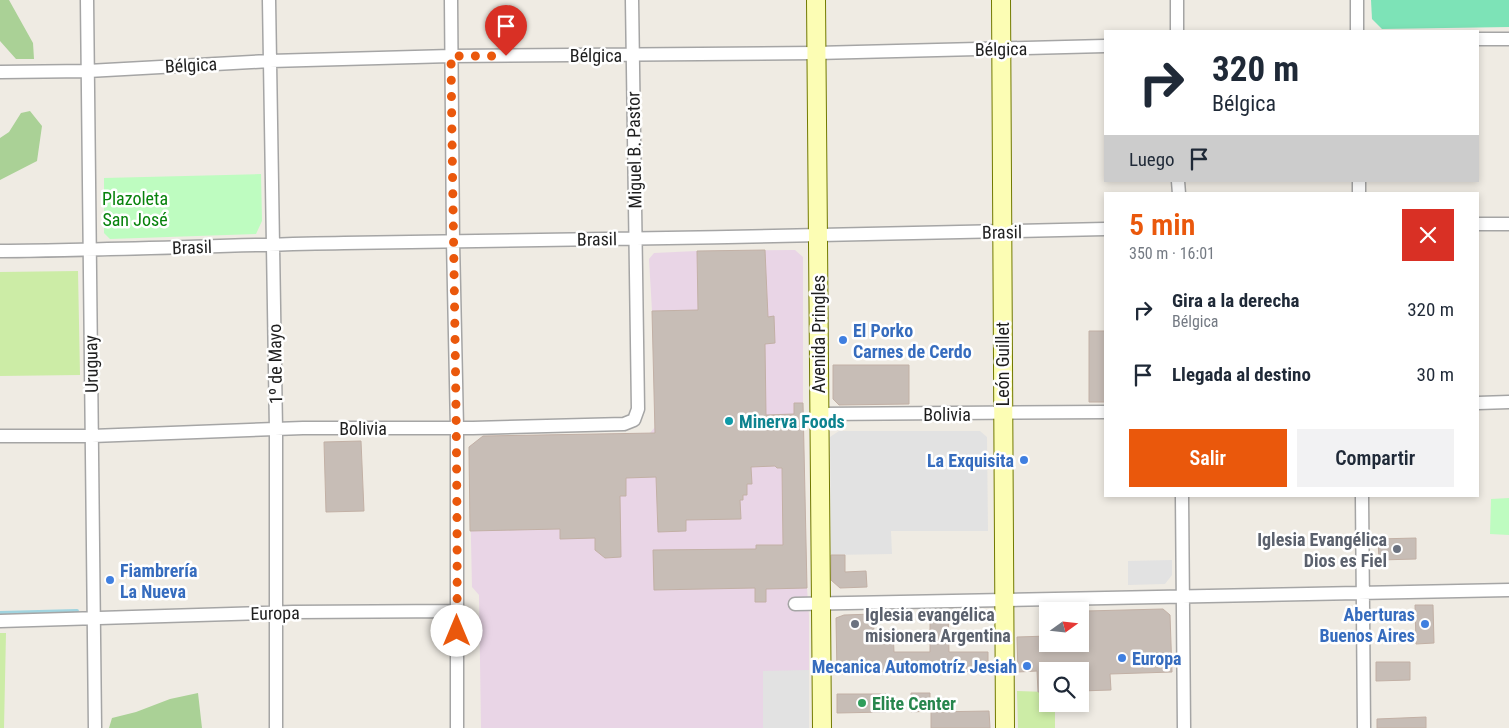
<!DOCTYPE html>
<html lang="es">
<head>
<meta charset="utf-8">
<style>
  body { margin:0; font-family:"Roboto Condensed",sans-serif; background:#f2f2f3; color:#1f2937; height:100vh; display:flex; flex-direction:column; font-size:19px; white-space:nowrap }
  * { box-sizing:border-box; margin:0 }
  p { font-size:16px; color:#747a83 }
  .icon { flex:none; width:28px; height:28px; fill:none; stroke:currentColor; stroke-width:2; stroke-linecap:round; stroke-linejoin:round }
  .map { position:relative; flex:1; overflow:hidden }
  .sheet { position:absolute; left:1104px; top:192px; width:375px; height:305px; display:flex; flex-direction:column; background:#fff; border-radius:0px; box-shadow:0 2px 8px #0003 }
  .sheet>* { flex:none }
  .top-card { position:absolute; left:1104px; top:30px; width:375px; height:152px; border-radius:0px; box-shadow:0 2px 8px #0003; background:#fff; color:#1f2937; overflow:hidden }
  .needle { width:32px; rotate:75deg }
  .controls { position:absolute; left:1039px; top:602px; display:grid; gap:10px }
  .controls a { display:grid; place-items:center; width:50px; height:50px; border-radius:0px; background:#fff; box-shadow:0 2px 8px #0003; font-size:25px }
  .pin { position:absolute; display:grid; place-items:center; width:42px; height:42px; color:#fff; margin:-51px -21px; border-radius:50% 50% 50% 0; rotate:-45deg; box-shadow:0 0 5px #0007 }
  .pin .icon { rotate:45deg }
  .me { position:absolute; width:55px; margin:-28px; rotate:0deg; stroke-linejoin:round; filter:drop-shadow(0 0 4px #0008) }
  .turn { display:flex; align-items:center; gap:18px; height:105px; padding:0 25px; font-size:22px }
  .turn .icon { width:65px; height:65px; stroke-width:2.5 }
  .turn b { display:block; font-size:35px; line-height:42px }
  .then { display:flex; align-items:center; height:48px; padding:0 25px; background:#0003; gap:10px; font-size:19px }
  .round { display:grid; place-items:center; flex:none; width:52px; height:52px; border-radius:0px; background:#f2f2f3 }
  .head { display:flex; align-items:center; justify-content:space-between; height:85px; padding:0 25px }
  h1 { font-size:30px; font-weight:600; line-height:38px; color:#ea580c }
  .cta { display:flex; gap:10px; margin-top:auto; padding:10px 25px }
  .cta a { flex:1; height:58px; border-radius:0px; background:#ea580c; color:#fff; font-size:20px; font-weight:600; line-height:58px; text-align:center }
  .cta a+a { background:#f2f2f3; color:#1f2937 }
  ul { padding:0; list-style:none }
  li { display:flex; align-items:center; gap:15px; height:65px; padding:0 25px }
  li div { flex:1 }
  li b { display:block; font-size:19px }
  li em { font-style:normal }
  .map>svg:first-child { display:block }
  .industrial { fill:#e9d5e6 }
  .grass { fill:#cceca6 }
  .forest { fill:#aad196 }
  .park { fill:#befcc0 }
  .pitch { fill:#7de3b7 }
  .parking { fill:#e2e2e2 }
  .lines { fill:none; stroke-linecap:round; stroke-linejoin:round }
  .stream { stroke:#a1d4df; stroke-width:4 }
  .building { fill:#c7bdb6; stroke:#c2b0a5 }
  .street-casing { stroke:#a5a5a5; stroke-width:15 }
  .secondary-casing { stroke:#727a00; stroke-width:20 }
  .street { stroke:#fff; stroke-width:12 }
  .secondary { stroke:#fcfdb4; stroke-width:18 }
  .route { stroke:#ea580c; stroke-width:9; stroke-dasharray:0 16.2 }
  .shop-dot { fill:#3f7fe0; stroke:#fff; stroke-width:2 }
  .culture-dot { fill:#0f9aa8; stroke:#fff; stroke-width:2 }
  .worship-dot { fill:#6b7280; stroke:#fff; stroke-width:2 }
  .leisure-dot { fill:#2e9e5b; stroke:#fff; stroke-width:2 }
  .labels { text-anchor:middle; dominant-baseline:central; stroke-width:5; stroke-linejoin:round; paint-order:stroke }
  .street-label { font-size:18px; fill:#1e1e1e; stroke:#fff }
  .park-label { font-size:18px; fill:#06820b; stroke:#fff }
  .shop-label { font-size:18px; font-weight:bold; fill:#366cbe; stroke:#fff; text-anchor:start }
  .culture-label { font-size:18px; font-weight:bold; fill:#0d838f; stroke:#fff; text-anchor:start }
  .worship-label { font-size:18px; font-weight:bold; fill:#5b616d; stroke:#fff; text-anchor:end }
  .leisure-label { font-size:18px; font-weight:bold; fill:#27864d; stroke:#fff; text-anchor:start }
</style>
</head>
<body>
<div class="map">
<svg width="1509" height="728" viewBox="0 0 1509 728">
  <rect width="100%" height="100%" fill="#efebe3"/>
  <path class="industrial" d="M795,250l8,7v146l4,185 2,28v112h-328l-2,-133 -7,-8 -3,-140 14,-11 167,-3 5,-6 -3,-116 -3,-52 5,-6 43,-2z"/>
  <path class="grass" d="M78,271l2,104 -80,1v-104z
    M0,633h6l-2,95h-4z
    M1017,691l30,1 1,12h7v24h-37z"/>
  <path class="forest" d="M0,0h9l24,43 1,16h-18l-16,-18z
    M30,111l12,15 -5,35 -37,19v-42l9,-6 12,-19z
    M198,693l4,35h-93l3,-10 24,-6 34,-13z"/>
  <path class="park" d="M261,174l1,47 -6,13 -146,5 -6,-6v-55z
    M1509,498v37l-19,-1 1,-35z"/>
  <path class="pitch" d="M1371,0h138v27l-127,2 -10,-10z"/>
  <path class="parking" d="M839,431h141l7,6 1,94h-97l1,23 -61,1 -1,-118z
    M1172,560v15l-7,9 -37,1v-24z
    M809,670v58h-46v-57z"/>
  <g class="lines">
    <path class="stream" d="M0,613l77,-2"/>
  </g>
  <path class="building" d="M765,250l3,67 6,-1 1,27 -10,1 1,71 28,-1v-11h9l4,185 -41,1v13h-11v-14l-101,2 -1,-40 103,-1v-4h27l-1,-77h-5l-2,-2 -24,1 1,17h-5v11h-4v5h-3l1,19 -55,1v11l-28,1 -2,-55 -30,1v18h-6l1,61 -16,1 -10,-8v-12l-35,1v-10l-90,2 -1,-84 14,-11 172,-3 -3,-122 46,-1 -1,-59z
    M1089,331h16v71h-16z
    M833,365h76v39l-70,1 -6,-6z
    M361,441l3,70 -38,1 -2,-70z
    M1416,538v21l-37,1 -1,-21z
    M831,555h14v17l21,-1 1,16 -27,1 -9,-8z
    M1415,605h18l1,38 -18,1z
    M1163,609l7,6 2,57 -62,2 1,16 -31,1v-20h-32v21h-10l-1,-21 -19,1 -1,-35 31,-1v8h9l1,2h29l-1,-35z
    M948,612l1,40h39v19l-151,3 -1,-56 8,-3 29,-1 1,17 19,-1 1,22h36v-39z
    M1376,662h34v18l-34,1z
    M911,693h19v18l-19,1z
    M837,694h49v18l-49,1z
    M989,711l1,17h-59v-16z
    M1426,717v11h-49v-9z"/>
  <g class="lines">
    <defs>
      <path id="street" d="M87,0l8,728
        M269,0l7,430v298
        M451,0l2,241 4,187v300
        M1177,0v31
        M1357,0v31
        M1478,39h31
        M0,72l88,-1 182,-10 181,-5 365,-3 289,-7
        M1178,181l1,13
        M1359,181v13
        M1478,224h31
        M0,251c115,-1 229,-6 344,-8 254,-4 507,-7 761,-14
        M1478,403l31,-1
        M819,414l286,-2
        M0,436h92l211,-8h170l151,-4 10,-4 4,-11 -6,-409
        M1182,496l2,232
        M1362,496l2,232
        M795,604l714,-14
        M0,621l293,-9 164,-1"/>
      <path id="secondary" d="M816,0l6,728
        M1001,0l4,728"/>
    </defs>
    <use href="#street" class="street-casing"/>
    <use href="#secondary" class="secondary-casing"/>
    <use href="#street" class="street"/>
    <use href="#secondary" class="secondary"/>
  </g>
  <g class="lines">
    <path class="route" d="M457,631c1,-192 -4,-383 -6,-575h55"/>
  </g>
  <g class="shop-dot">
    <circle cx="843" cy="340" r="5"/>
    <circle cx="1024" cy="460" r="5"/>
    <circle cx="110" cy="580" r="5"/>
    <circle cx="1425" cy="624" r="5"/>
    <circle cx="1122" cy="658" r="5"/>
    <circle cx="1027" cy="666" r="5"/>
  </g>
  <circle class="culture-dot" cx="729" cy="421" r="5"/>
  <g class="worship-dot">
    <circle cx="1397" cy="549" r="5"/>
    <circle cx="855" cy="624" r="5"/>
  </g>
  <circle class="leisure-dot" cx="862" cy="703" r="5"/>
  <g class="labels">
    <g class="street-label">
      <text transform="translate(1001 49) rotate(-1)">Bélgica</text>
      <text x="596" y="55">Bélgica</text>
      <text transform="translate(191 65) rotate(-3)">Bélgica</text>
      <text transform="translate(634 150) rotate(-91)">Miguel B. Pastor</text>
      <text transform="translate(1002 232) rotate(-1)">Brasil</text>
      <text transform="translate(597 239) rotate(-1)">Brasil</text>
      <text transform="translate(192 247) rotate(-2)">Brasil</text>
      <text transform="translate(818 334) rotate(-90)">Avenida Pringles</text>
      <text transform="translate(91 364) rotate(-91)">Uruguay</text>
      <text transform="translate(275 364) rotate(-91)">1º de Mayo</text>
      <text transform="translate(1002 364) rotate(-90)">León Guillet</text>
      <text x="947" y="414">Bolivia</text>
      <text x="363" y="428">Bolivia</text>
      <text transform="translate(275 613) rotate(-1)">Europa</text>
    </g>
    <g class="park-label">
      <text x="135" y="198">Plazoleta<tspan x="135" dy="21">San José</tspan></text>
    </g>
    <g class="shop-label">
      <text x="853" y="330">El Porko<tspan x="853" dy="21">Carnes de Cerdo</tspan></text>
      <text x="1014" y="460" text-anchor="end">La Exquisita</text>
      <text x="120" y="570">Fiambrería<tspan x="120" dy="21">La Nueva</tspan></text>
      <text x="1415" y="614" text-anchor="end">Aberturas<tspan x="1415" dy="21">Buenos Aires</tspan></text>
      <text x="1132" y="658">Europa</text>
      <text x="1017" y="666" text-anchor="end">Mecanica Automotríz Jesiah</text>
    </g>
    <g class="culture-label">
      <text x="739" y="421">Minerva Foods</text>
    </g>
    <g class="worship-label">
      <text x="1387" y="539">Iglesia Evangélica<tspan x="1387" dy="21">Dios es Fiel</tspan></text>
      <text x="865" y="614" text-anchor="start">Iglesia evangélica<tspan x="865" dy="21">misionera Argentina</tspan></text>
    </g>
    <g class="leisure-label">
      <text x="872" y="703">Elite Center</text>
    </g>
  </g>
</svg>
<div class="controls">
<a><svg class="needle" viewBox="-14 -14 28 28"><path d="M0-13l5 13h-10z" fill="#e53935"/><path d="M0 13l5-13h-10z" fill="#747a83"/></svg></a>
<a><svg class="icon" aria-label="search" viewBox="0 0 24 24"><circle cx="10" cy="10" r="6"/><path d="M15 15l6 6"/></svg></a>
</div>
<div class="pin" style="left:506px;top:56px;background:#d93025"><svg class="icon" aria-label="arrive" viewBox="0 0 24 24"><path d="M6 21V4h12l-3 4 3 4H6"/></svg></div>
<svg class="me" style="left:457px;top:631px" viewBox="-20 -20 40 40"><circle r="19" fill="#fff"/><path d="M0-13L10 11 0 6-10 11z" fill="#ea580c"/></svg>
<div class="top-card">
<div class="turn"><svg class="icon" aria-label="right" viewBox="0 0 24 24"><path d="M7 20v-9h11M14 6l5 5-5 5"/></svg><div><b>320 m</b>Bélgica</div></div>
<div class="then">Luego<svg class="icon" aria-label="arrive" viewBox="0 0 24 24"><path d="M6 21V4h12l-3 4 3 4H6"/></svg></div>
</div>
<section class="sheet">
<div class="head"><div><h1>5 min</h1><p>350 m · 16:01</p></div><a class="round" style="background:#d93025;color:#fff"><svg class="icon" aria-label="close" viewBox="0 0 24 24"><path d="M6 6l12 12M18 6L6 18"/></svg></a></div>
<ul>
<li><svg class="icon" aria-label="right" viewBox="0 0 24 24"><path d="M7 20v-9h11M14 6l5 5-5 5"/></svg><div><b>Gira a la derecha</b><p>Bélgica</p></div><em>320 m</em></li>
<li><svg class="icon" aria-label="arrive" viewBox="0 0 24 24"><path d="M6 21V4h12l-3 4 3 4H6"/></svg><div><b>Llegada al destino</b></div><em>30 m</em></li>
</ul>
<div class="cta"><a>Salir</a><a>Compartir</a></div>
</section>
</div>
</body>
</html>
